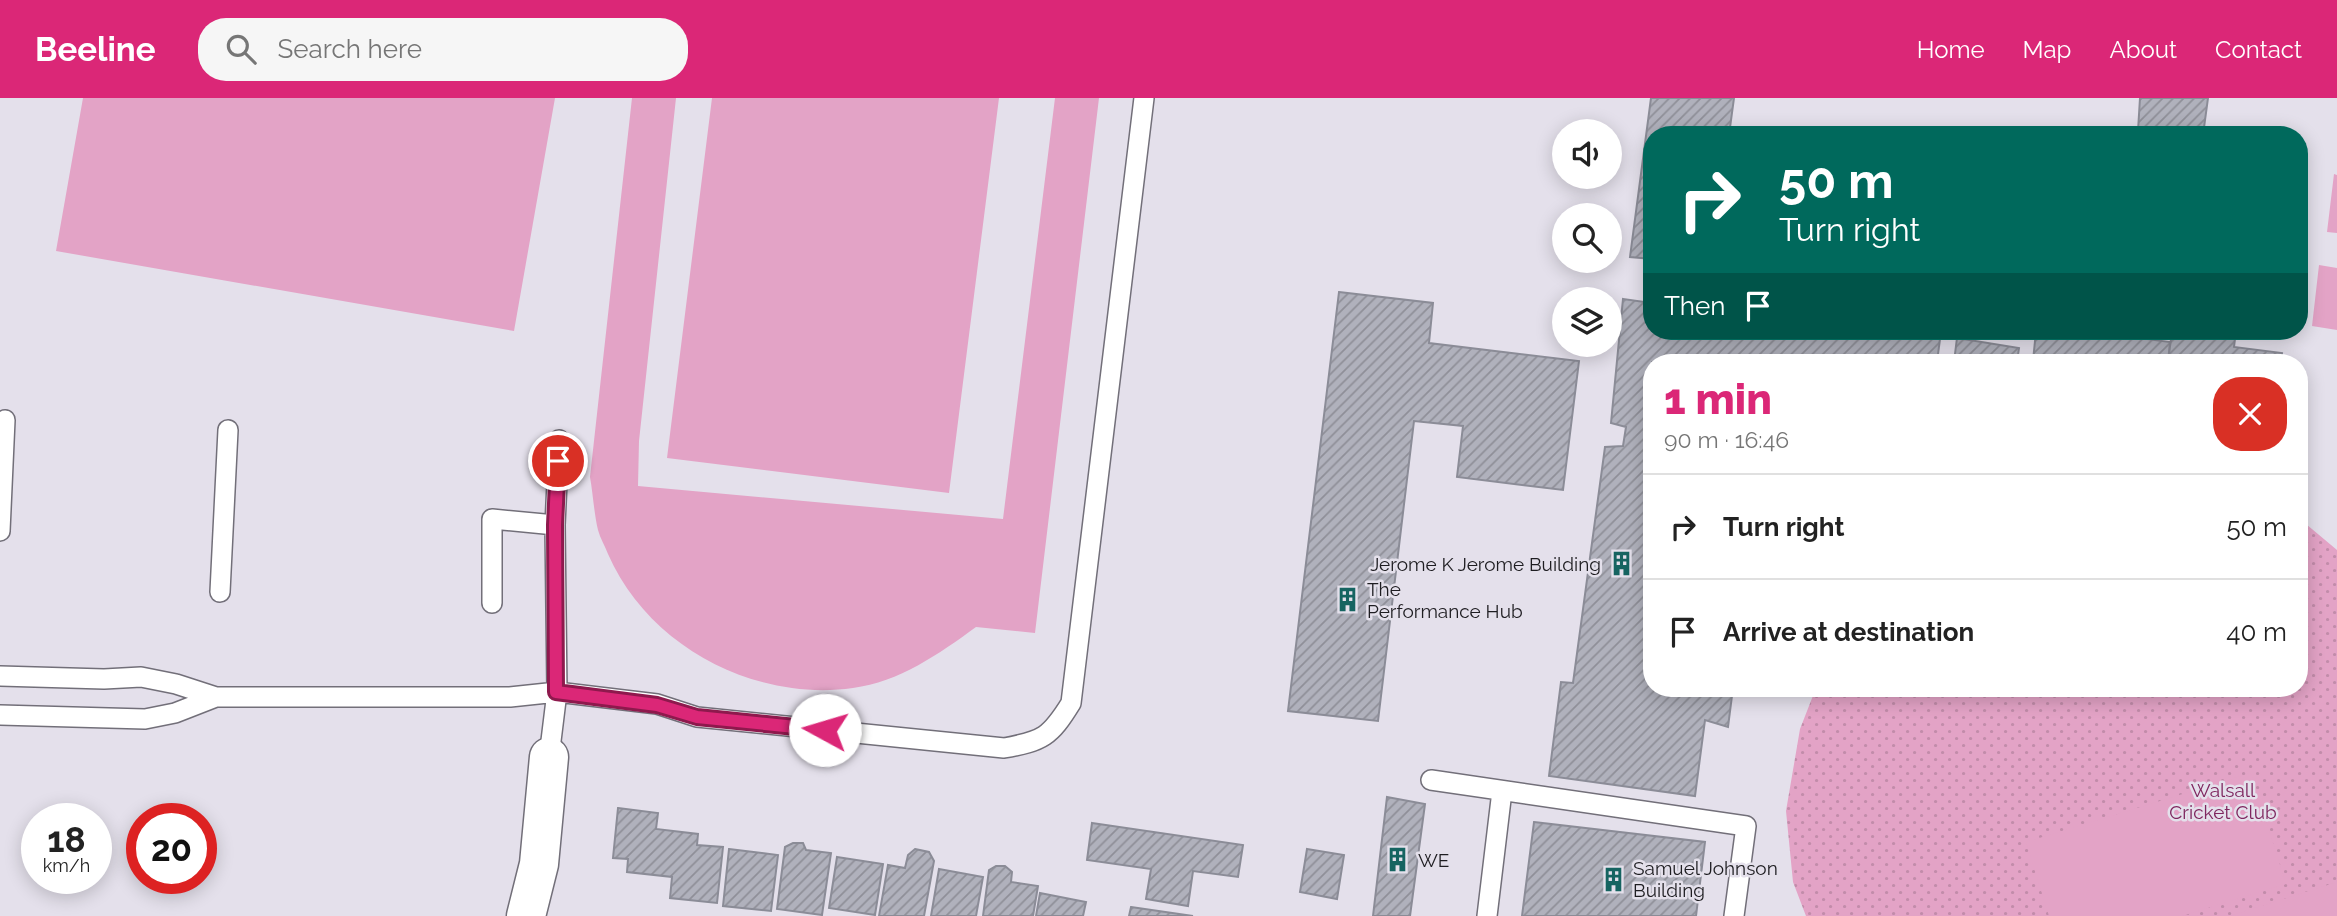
<!DOCTYPE html>
<html lang="en">
<head>
<meta charset="utf-8">
<style>
  body { margin:0; font-family:Raleway,sans-serif; background:#f6f6f6; color:#222; height:100vh; display:flex; flex-direction:column; font-size:26px; white-space:nowrap }
  * { box-sizing:border-box; margin:0 }
  p { font-size:23px; color:#767676 }
  .icon { flex:none; width:38px; height:38px; fill:none; stroke:currentColor; stroke-width:2; stroke-linecap:round; stroke-linejoin:round }
  .map { position:relative; flex:1; overflow:hidden }
  .side { position:absolute; left:1643px; top:256px; width:665px; height:343px; display:flex; flex-direction:column; background:#fff; border-radius:28px; box-shadow:0 4px 18px #0003 }
  .side>* { flex:none }
  .top-card { position:absolute; left:1643px; top:28px; width:665px; height:214px; border-radius:28px; box-shadow:0 4px 18px #0003; background:#00695c; color:#fff; overflow:hidden }
  .fabs { position:absolute; left:1552px; top:21px; display:grid; gap:14px }
  .fabs a { display:grid; place-items:center; width:70px; height:70px; border-radius:50%; background:#fff; box-shadow:0 4px 18px #0003; font-size:35px }
  .speed { position:absolute; left:21px; top:705px; display:flex; gap:14px; font-size:35px; font-weight:700; text-align:center }
  .speed>* { display:grid; place-content:center; width:91px; height:91px; border-radius:50%; background:#fff; box-shadow:0 4px 18px #0003; line-height:1 }
  .speed small { font-size:18px; font-weight:400 }
  .speed .limit { border:10px solid #d22; background:#fff; color:#111 }
  .pin { position:absolute; display:grid; place-items:center; width:60px; height:60px; color:#fff; margin:-30px; border:4px solid #fff; border-radius:50%; box-shadow:0 2px 7px #0007 }
  .me { position:absolute; width:77px; margin:-38px; rotate:276deg; stroke-linejoin:round; filter:drop-shadow(0 0 5px #0008) }
  .turn { display:flex; align-items:center; gap:24px; height:147px; padding:0 21px; font-size:32px }
  .turn .icon { width:91px; height:91px; stroke-width:2.5 }
  .turn b { display:block; font-size:49px; line-height:60px }
  .then { display:flex; align-items:center; height:66px; padding:0 21px; background:#0003; gap:14px; font-size:26px }
  .round { display:grid; place-items:center; flex:none; width:74px; height:74px; border-radius:28px; background:#f6f6f6 }
  .overview { display:flex; align-items:center; justify-content:space-between; height:119px; padding:0 21px }
  h1 { font-size:42px; font-weight:800; line-height:52px; color:#db2777 }
  ul { padding:0; list-style:none }
  li { display:flex; align-items:center; gap:21px; height:105px; padding:0 21px; border-top:2px solid #e0e0e0 }
  li div { flex:1 }
  li b { display:block; font-size:26px }
  li em { font-style:normal }
  header { display:flex; align-items:center; gap:42px; box-sizing:border-box; height:98px; padding:0 35px; background:#db2777; color:#fff }
  header strong { font-size:33px }
  nav { display:flex; gap:38px; margin-inline-start:auto; font-size:24px }
  .search { width:490px; height:63px; background:#f6f6f6; display:flex; align-items:center; gap:18px; box-sizing:border-box; padding:0 24px; border-radius:28px; color:#767676; font-size:26px }
  .map>svg:first-child { display:block }
  .grass { fill:url(#grass-dots) }
  .pitch { fill:#e3a3c6 }
  .building { fill:url(#building-hatch); stroke:#8b8c97; stroke-width:2 }
  .lines { fill:none; stroke-linecap:round; stroke-linejoin:round }
  .service-casing { stroke:#726f79; stroke-width:22 }
  .minor-casing { stroke:#726f79; stroke-width:41 }
  .service { stroke:#fff; stroke-width:19 }
  .minor { stroke:#fff; stroke-width:38 }
  .route-casing { stroke:#8e194d; stroke-width:18 }
  .route { stroke:#db2777; stroke-width:12 }
  .labels { text-anchor:middle; dominant-baseline:central; stroke-width:5; stroke-linejoin:round; paint-order:stroke }
  .poi-label { font-size:19px; fill:#1e1d21; stroke:#e4e0eb; text-anchor:start }
  .park-label { font-size:19px; fill:#7f265f; stroke:#e4e0eb }
</style>
</head>
<body>
<header>
<strong>Beeline</strong>
<div class="search"><svg class="icon" aria-label="search" viewBox="0 0 24 24"><circle cx="10" cy="10" r="6"/><path d="M15 15l6 6"/></svg>Search here</div>
<nav><a>Home</a><a>Map</a><a>About</a><a>Contact</a></nav>
</header>
<div class="map">
<svg width="2337" height="818" viewBox="0 0 2337 818">
  <defs>
    <pattern id="grass-dots" width="8" height="8" patternUnits="userSpaceOnUse" patternTransform="scale(1.75)"><rect width="8" height="8" fill="#e3a3c6"/><path d="M2 2h.1M6 6h.1" fill="none" stroke="#c28caa" stroke-width="1.8" stroke-linecap="round"/></pattern>
    <pattern id="building-hatch" width="6" height="6" patternUnits="userSpaceOnUse" patternTransform="scale(1.75)"><rect width="6" height="6" fill="#b0b1bc"/><path d="M-1 1l2-2M0 6l6-6M5 7l2-2" fill="none" stroke="#8f8f98"/></pattern>
  </defs>
  <rect width="100%" height="100%" fill="#e4e0eb"/>
  <path class="grass" d="M2300,421l37,31v366h-531l-13,-34 -7,-71 14,-82 16,-41h484z"/>
  <path class="pitch" d="M83,0h472l-41,233 -458,-80z
    M632,0h44l-37,343 -1,45 365,33 52,-421h44l-64,535 -59,-6c-37,27 -77,55 -123,61 -99,14 -205,-42 -245,-134 -3,-8 -8,-16 -10,-24 -4,-17 -5,-36 -8,-53z
    M712,0h287l-50,395 -282,-35z
    M2334,76l3,1v58l-10,-1z
    M2319,167l18,3v62l-25,-4z
    M2251,675l35,111 -104,32h-133l-23,-74z
    M2337,784v34h-108z"/>
  <path class="building" d="M1651,0h83l-5,37h-77v124l-22,-2z
    M2140,0h68l-5,37 -65,-4z
    M1339,194l94,11 -4,40 150,18 -16,129 -106,-13 6,-51 -49,-5 -36,300 -90,-10z
    M1623,201l29,4v28h229l59,8 -3,23h-285v326h81l-5,39 -23,-7 -10,76 -146,-20 12,-94 12,1 32,-236 18,-1 3,-19 -15,-4z
    M2036,233h51l83,11 -2,20 -135,-1z
    M2172,233h64l-2,16 48,6 -1,9h-113z
    M1957,240l62,10 -2,14h-63z
    M1387,699l38,7 -15,112h-37z
    M618,710l40,5 -2,16 42,5 -1,11 26,2 -6,56 -47,-5 2,-21 -45,-5 1,-13 -15,-1z
    M1534,724l171,20 -9,74h-174z
    M1092,725l151,22 -5,32 -45,-6 -5,35 -42,-7 5,-30 -64,-9z
    M793,745h10l3,7 25,3 -9,62 -45,-6 8,-62z
    M729,751l49,6 -7,56 -48,-5z
    M915,751l14,3 5,9 -10,55h-45l9,-51 17,3 3,-13z
    M1307,751l37,6 -7,44 -37,-7z
    M837,759l46,7 -8,51 -46,-7z
    M996,768h9l7,6 -1,10 27,4 -5,30h-50l6,-46z
    M939,771l44,8 -7,39h-45z
    M1040,795l46,9 -3,14h-47z
    M1131,809l62,9h-64z"/>
  <g class="lines">
    <defs>
      <path id="service" d="M0,433l5,-111
        M220,494l8,-162
        M492,505v-84l63,6
        M0,578l104,3 37,-2 35,7 40,13h294l47,-5 100,12 40,13 307,31c39,-7 46,-11 67,-45l73,-605
        M0,617l145,4 30,-6 41,-16
        M549,659l8,-65 -2,-167 4,-85
        M1431,682l315,46 -12,90
        M1487,818l15,-125"/>
      <path id="minor" d="M526,818l13,-52 10,-107"/>
    </defs>
    <use href="#service" class="service-casing"/>
    <use href="#minor" class="minor-casing"/>
    <use href="#service" class="service"/>
    <use href="#minor" class="minor"/>
  </g>
  <g class="lines">
    <defs>
      <path id="route" d="M558,363l-3,64 1,167 101,13 40,12 128,13"/>
    </defs>
    <use href="#route" class="route-casing"/>
    <use href="#route" class="route"/>
  </g>
  <defs>
    <symbol id="building-bare" viewBox="-9 -9 18 18"><path d="M-4-6H4V6H1V3H-1V6H-4ZM-2.5-4.3h1.7v1.8h-1.7ZM.8-4.3h1.7v1.8H.8ZM-2.5-1h1.7V.8h-1.7ZM.8-1h1.7V.8H.8Z" fill="#166461" stroke="#e4e0eb" stroke-width="2.5" paint-order="stroke"/></symbol>
  </defs>
  <g fill-rule="evenodd">
    <use href="#building-bare" x="1604" y="448" width="35" height="35"/>
    <use href="#building-bare" x="1330" y="484" width="35" height="35"/>
    <use href="#building-bare" x="1380" y="744" width="35" height="35"/>
    <use href="#building-bare" x="1596" y="764" width="35" height="35"/>
  </g>
  <g class="labels">
    <g class="poi-label">
      <text x="1601" y="466" text-anchor="end">Jerome K Jerome Building</text>
      <text x="1367" y="491">The<tspan x="1367" dy="22">Performance Hub</tspan></text>
      <text x="1418" y="762">WE</text>
      <text x="1633" y="770">Samuel Johnson<tspan x="1633" dy="22">Building</tspan></text>
    </g>
    <g class="park-label">
      <text x="2223" y="692">Walsall<tspan x="2223" dy="22">Cricket Club</tspan></text>
    </g>
  </g>
</svg>
<div class="fabs">
<a><svg class="icon" aria-label="sound" viewBox="0 0 24 24"><path d="M4 9h4l5-4v14l-5-4H4zM17 9q2 3 0 6"/></svg></a>
<a><svg class="icon" aria-label="search" viewBox="0 0 24 24"><circle cx="10" cy="10" r="6"/><path d="M15 15l6 6"/></svg></a>
<a><svg class="icon" aria-label="layers" viewBox="0 0 24 24"><path d="M12 4l9 5-9 5-9-5zM3 14l9 5 9-5"/></svg></a>
</div>
<div class="speed"><div>18<small>km/h</small></div><div class="limit">20</div></div>
<div class="pin" style="left:558px;top:363px;background:#d93025"><svg class="icon" aria-label="arrive" viewBox="0 0 24 24"><path d="M6 21V4h12l-3 4 3 4H6"/></svg></div>
<svg class="me" style="left:825px;top:632px" viewBox="-20 -20 40 40"><circle r="19" fill="#fff"/><path d="M0-13L10 11 0 6-10 11z" fill="#db2777"/></svg>
<div class="top-card">
<div class="turn"><svg class="icon" aria-label="right" viewBox="0 0 24 24"><path d="M7 20v-9h11M14 6l5 5-5 5"/></svg><div><b>50 m</b>Turn right</div></div>
<div class="then">Then<svg class="icon" aria-label="arrive" viewBox="0 0 24 24"><path d="M6 21V4h12l-3 4 3 4H6"/></svg></div>
</div>
<section class="side">
<div class="overview"><div><h1>1 min</h1><p>90 m · 16:46</p></div><a class="round" style="background:#d93025;color:#fff"><svg class="icon" aria-label="close" viewBox="0 0 24 24"><path d="M6 6l12 12M18 6L6 18"/></svg></a></div>
<ul>
<li><svg class="icon" aria-label="right" viewBox="0 0 24 24"><path d="M7 20v-9h11M14 6l5 5-5 5"/></svg><div><b>Turn right</b></div><em>50 m</em></li>
<li><svg class="icon" aria-label="arrive" viewBox="0 0 24 24"><path d="M6 21V4h12l-3 4 3 4H6"/></svg><div><b>Arrive at destination</b></div><em>40 m</em></li>
</ul>
</section>
</div>
</body>
</html>
